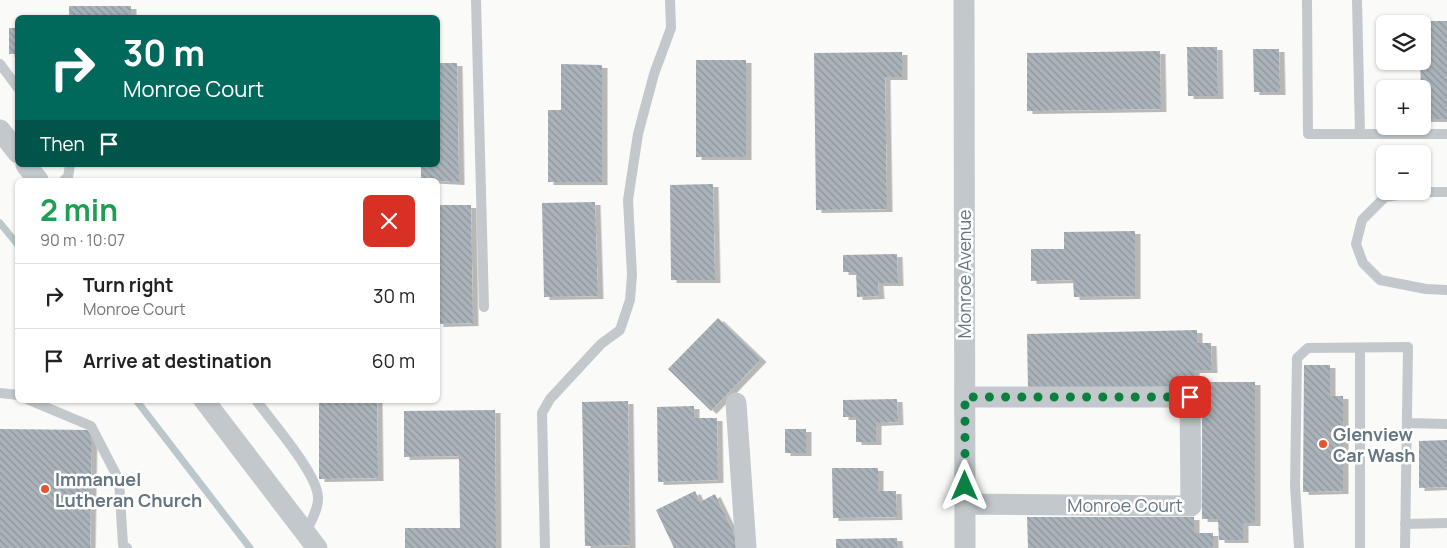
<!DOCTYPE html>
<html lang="en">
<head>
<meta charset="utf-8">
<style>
  body { margin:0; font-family:Manrope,sans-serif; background:#f6f6f6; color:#222; height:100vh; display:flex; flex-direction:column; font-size:19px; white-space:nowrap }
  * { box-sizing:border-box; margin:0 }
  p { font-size:16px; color:#767676 }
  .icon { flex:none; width:28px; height:28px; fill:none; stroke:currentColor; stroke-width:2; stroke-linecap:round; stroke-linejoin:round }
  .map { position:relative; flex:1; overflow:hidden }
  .panel { position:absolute; left:15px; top:178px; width:425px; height:225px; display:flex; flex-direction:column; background:#fff; border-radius:8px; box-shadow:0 1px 4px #0004 }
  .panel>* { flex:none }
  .banner { position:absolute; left:15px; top:15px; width:425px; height:152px; border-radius:8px; box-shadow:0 1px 4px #0004; background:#00695c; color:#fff; overflow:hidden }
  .tools { position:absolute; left:1376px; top:15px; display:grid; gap:10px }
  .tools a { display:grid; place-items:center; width:55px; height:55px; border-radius:8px; background:#fff; box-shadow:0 1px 4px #0004; font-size:25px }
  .pin { position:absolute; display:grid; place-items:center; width:42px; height:42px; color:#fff; margin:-21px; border-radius:10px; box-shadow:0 2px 8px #0006 }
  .me { position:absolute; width:55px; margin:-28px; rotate:0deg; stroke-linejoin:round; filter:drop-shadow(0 0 4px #0008) }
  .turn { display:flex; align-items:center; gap:18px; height:105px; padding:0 25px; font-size:22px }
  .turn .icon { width:65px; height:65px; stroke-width:2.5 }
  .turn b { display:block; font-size:35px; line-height:42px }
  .then { display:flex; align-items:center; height:48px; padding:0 25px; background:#0003; gap:10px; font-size:19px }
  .round { display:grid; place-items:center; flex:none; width:52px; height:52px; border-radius:8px; background:#f6f6f6 }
  .overview { display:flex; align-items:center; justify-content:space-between; height:85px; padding:0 25px }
  h1 { font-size:30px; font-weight:700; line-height:38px; color:#1e9e55 }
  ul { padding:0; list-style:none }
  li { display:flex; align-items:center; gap:15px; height:65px; padding:0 25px; border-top:1px solid #e0e0e0 }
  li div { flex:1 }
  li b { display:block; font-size:19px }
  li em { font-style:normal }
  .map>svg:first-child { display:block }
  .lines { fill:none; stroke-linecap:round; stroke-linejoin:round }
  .stream { stroke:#bbc7cb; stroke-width:7 }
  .building { fill:url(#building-back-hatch); filter:url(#shadow) }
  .lane { stroke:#c3c8cc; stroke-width:10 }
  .street { stroke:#c3c8cc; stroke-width:21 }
  .route { stroke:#0b8043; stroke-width:9; stroke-dasharray:0 16.2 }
  .poi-dot { fill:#e4572e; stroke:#fff; stroke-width:2 }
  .labels { text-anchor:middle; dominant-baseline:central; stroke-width:5; stroke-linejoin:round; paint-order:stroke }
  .street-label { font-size:18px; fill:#657683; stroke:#fff }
  .poi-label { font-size:18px; font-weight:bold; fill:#657683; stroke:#fff; text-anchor:start }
</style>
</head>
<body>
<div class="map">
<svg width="1447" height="548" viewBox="0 0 1447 548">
  <defs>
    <pattern id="building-back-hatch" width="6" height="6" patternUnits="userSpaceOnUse" patternTransform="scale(1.25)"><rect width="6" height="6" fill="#aab3b9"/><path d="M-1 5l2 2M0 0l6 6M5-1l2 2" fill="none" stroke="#8e969c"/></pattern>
    <filter id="shadow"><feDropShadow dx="5.5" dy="3" stdDeviation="0" flood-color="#0004"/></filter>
  </defs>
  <rect width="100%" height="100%" fill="#fafaf8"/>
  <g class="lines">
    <path class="stream" d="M0,223l18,22
      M136,400l114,148"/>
  </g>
  <path class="building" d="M69,6h62v12h-62z
    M1420,21h27v98h-25l-2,-58h2v-37z
    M9,28h9v26h-9z
    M1187,47h30l1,49h-30z
    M1253,49h26l1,43h-26z
    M1160,51l1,58 -134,2v-58z
    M902,52v25h-17l2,132 -71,1 -2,-157z
    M696,60h50v97h-50z
    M438,63h19l2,119 -38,-2v-15h17z
    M561,64l41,1v117h-54v-72h13z
    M713,184l2,96h-44l-1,-95z
    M595,202l3,94 -54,1 -2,-94z
    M438,205h33l2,118 -35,1z
    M1135,231v65l-61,1 -1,-17 -42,1v-32h33v-17z
    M897,254l1,29h-20l1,13 -22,1 -1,-25h-13v-17z
    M718,318l43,41 -50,52 -43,-42z
    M1197,330v13h14l1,27h-18v16l-166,3 -1,-55z
    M1304,365h26v31h13v95l-40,1z
    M1202,382h53v141h-12v17h-24l-1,-21h-16z
    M897,399l1,23 -22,1v19h-20v-25h-13v-17z
    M319,400h58l1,78 -59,1z
    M628,401l2,144 -45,1 -3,-144z
    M694,406v12h23l1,62 -60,2 -1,-75z
    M495,410l1,138h-91v-20h55l-1,-72 -55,1v-46z
    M0,429l92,1 -2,118h-90z
    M785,429h21v24h-21z
    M1447,440v47l-28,1v-47z
    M832,468h46v23h18l1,26 -64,1z
    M695,491l5,11 15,-8 26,54h-67l-18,-38z
    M1027,517h167v16h19v15h-185z
    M897,538l1,10h-62v-9z"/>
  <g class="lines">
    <path class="lane" d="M476,0l8,307
      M1307,0l1,134h139
      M1357,0l3,134
      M0,64l18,24
      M64,180l4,-3 2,-12
      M1447,192h-29l-33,5 -23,23 -6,24 7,19 17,17 46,9 21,1
      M0,393l18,2
      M29,400l62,26 28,54 4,65 4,3
      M256,400c15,21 61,73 62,97 1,12 -8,25 -12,36
      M1408,423l39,1
      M1405,524l42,-1
      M545,548l-3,-135 8,-14 51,-55 19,-14 10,-30 2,-25 -4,-75 10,-66 16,-60 17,-46 -1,-28
      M1299,548l-4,-62 2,-128 11,-10 100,-1 -3,201
      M1360,548v-200"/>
    <path class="street" d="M964,0l1,548
      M0,130l18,23
      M26,165l12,15
      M965,397h225l1,109 -226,-2
      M204,400l113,148
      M736,403l10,145"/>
  </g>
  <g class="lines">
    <path class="route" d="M965,486v-89h225"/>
  </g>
  <g class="poi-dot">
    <circle cx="1323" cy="444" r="5"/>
    <circle cx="45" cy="489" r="5"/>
  </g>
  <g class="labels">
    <g class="street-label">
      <text transform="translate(964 274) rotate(-90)">Monroe Avenue</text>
      <text x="1125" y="505">Monroe Court</text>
    </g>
    <g class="poi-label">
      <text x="1333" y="434">Glenview<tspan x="1333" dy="21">Car Wash</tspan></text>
      <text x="55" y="479">Immanuel<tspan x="55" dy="21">Lutheran Church</tspan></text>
    </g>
  </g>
</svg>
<div class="tools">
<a><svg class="icon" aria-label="layers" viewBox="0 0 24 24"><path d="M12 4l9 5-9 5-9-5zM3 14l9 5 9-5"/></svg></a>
<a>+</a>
<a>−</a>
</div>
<div class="pin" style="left:1190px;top:397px;background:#d93025"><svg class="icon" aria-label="arrive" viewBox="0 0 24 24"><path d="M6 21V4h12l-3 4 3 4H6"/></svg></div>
<svg class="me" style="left:965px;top:486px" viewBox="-20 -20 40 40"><path d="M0-17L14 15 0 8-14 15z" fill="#0b8043" stroke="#fff" stroke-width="4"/></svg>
<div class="banner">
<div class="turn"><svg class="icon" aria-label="right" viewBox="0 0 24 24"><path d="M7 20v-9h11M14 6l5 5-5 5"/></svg><div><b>30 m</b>Monroe Court</div></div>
<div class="then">Then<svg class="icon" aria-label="arrive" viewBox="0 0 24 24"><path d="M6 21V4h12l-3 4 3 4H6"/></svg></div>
</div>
<section class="panel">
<div class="overview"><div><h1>2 min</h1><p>90 m · 10:07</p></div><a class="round" style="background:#d93025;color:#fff"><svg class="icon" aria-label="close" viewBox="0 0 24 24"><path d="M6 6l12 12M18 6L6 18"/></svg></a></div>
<ul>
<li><svg class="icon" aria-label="right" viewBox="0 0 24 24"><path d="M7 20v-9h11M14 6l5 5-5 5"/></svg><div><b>Turn right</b><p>Monroe Court</p></div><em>30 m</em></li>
<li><svg class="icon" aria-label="arrive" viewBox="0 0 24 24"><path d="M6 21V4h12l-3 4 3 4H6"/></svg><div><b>Arrive at destination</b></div><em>60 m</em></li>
</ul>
</section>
</div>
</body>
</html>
